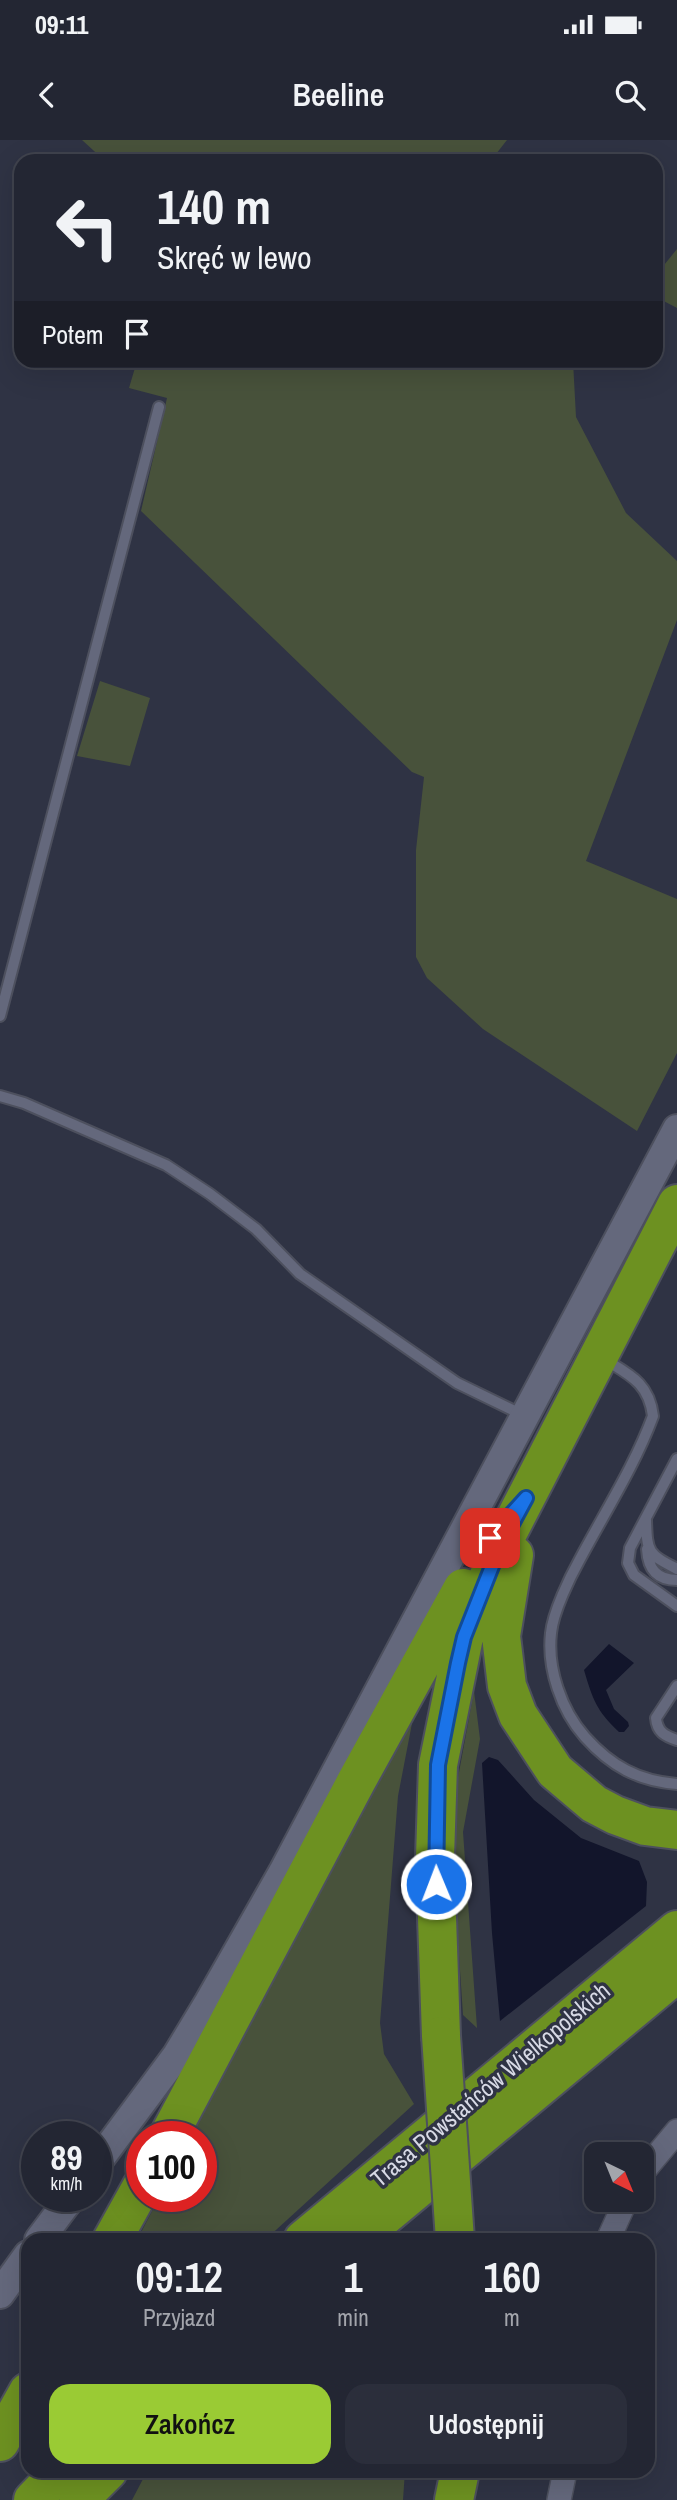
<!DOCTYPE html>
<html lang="pl">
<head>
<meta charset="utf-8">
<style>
  body { margin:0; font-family:"Archivo Narrow",sans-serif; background:#2b2e3b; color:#f1f3f6; height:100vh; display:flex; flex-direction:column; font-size:26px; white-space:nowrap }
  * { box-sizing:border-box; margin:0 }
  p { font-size:23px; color:#a3a5ac }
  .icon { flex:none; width:38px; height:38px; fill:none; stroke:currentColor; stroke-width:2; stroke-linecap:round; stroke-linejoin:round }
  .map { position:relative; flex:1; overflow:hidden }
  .sheet { position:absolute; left:21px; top:2093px; width:634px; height:245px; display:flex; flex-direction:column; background:#232633; border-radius:21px; box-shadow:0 7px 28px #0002,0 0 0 2px #40434e }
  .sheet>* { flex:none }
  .hud { position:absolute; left:14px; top:14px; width:649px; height:214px; border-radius:21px; box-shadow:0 7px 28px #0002,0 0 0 2px #40434e; background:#232633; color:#f1f3f6; overflow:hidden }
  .needle { width:46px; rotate:137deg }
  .fabs { position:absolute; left:584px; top:2002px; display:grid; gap:14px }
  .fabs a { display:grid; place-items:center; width:70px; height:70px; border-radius:14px; background:#232633; box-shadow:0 7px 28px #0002,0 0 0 2px #40434e; font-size:35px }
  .speed { position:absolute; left:21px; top:1981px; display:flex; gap:14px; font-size:35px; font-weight:700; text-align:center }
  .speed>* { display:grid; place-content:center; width:91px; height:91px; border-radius:50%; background:#232633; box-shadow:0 7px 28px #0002,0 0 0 2px #40434e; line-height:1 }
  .speed small { font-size:18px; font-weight:400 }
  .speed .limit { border:10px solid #d22; background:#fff; color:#111 }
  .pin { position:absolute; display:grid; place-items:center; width:60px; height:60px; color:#fff; margin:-30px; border-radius:14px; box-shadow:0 4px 10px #0006 }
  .me { position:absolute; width:77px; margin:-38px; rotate:359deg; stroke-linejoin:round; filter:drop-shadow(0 0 5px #0008) }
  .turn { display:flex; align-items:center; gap:24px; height:147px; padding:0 28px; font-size:32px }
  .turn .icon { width:91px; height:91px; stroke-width:2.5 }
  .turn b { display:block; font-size:49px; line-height:60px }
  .then { display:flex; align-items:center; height:66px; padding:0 28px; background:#0003; gap:14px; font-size:26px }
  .eta { display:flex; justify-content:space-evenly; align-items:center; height:119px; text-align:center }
  .eta b { font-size:42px; font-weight:600; line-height:49px }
  .button { display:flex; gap:14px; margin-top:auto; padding:14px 28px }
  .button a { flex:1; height:80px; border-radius:21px; background:#9acb34; color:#111; font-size:28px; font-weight:600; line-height:80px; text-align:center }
  .button a+a { background:#2b2e3b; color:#f1f3f6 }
  .status { display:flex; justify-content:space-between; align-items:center; height:49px; padding:0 35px; background:#232633; direction:ltr }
  .status svg { height:19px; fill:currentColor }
  header { display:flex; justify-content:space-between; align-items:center; height:91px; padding:0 28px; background:#232633; font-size:32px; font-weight:600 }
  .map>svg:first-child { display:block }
  .green { fill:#48523b }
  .water { fill:#12152b }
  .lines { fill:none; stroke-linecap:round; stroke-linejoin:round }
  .service-casing { stroke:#4d505e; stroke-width:14 }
  .minor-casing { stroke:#4d505e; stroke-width:26 }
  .tertiary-casing { stroke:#4d505e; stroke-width:32 }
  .motorway-casing { stroke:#4d505e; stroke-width:42 }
  .service { stroke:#64687c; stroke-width:10 }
  .minor { stroke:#64687c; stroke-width:23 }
  .tertiary { stroke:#64687c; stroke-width:28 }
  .motorway { stroke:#6d9121; stroke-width:38 }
  .motorway-bridge-casing { stroke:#4d505e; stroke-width:42; stroke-linecap:butt }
  .motorway-bridge { stroke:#6d9121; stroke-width:38 }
  .route-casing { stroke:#114b97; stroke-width:18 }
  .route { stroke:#1a73e8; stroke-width:12 }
  .labels { text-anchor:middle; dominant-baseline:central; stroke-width:7; stroke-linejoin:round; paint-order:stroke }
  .street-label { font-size:24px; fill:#d7d9e5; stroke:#2f3344 }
</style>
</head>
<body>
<div class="status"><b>09:11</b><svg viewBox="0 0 49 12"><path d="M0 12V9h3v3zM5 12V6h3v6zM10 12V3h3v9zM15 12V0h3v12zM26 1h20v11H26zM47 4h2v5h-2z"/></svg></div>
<header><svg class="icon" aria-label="back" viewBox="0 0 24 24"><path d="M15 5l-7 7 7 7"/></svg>Beeline<svg class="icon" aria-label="search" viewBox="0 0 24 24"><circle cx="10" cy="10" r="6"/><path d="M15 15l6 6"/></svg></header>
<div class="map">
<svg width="677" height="2360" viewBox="0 0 677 2360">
  <rect width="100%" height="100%" fill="#2f3344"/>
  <path class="green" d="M82,0h425l-11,14 1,7h-392z
    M677,109v59l-21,-11v-22z
    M137,221h436l3,56 50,96 51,48v59l-91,241 91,38v154l-40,78 -154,-102 -56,-51 -11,-21v-107l8,-73 -12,-5 -271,-261 26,-113 -38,-10z
    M100,541l50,17 -20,68 -53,-10z
    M474,1551l6,48 -17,93 14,196 -14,-13 -13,-194z
    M414,1573l-16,83 -18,227 4,31 30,50 -149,136h-128l23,-44h41v-59h-10z
    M151,2331h254l-2,29h-271l11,-21z"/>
  <path class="water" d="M609,1504l25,19 -28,27 8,19 14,13 1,4 -5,6h-5c-23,-22 -26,-32 -35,-62z
    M489,1617l9,3 36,40 47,38 58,23 8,21 -1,24 -146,115 -8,-88 -10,-170z"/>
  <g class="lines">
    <defs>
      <path id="service" d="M0,876l159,-609
        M0,956l24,7 142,62 44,29 46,35 44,45 157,109 68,33
        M604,1219c26,16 45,24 49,57 -18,49 -48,96 -73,143 -10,18 -27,53 -29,74 -4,35 10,77 34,104 26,29 53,44 92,47
        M677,1319l-47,89 -2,15 6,12 43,31
        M646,1380c1,33 2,34 31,49
        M647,1409c1,19 9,31 30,31
        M677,1546l-21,32c1,14 9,18 21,22"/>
      <path id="minor" d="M642,2033l35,-42
        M608,2100l18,-40
        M559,2360l6,-29"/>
      <path id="tertiary" d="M96,2024l81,-109 32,-53 74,-130 394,-743
        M39,2100l33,-44
        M0,2154l28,-39"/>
      <path id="motorway" d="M514,1415l-13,81 6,50 11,29 37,56 39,33 21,11 30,11 32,4
        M441,1896l-6,-178 3,-93 26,-128 37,-91 176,-342
        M168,1997l188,-355 107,-194
        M112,2100l30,-54
        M303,2100l374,-310
        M356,2100l321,-267
        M0,2302l28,-50
        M33,2360l28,-29
        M79,2360l29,-29
        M454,2360l6,-29"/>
    </defs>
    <use href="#service" class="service-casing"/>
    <use href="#minor" class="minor-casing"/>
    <use href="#tertiary" class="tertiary-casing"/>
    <use href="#motorway" class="motorway-casing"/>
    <use href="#service" class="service"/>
    <use href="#minor" class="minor"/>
    <use href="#tertiary" class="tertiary"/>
    <use href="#motorway" class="motorway"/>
    <defs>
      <path id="motorway-bridge" d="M441,1896l14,204"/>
    </defs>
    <use href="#motorway-bridge" class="motorway-bridge-casing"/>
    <use href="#motorway-bridge" class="motorway-bridge"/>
  </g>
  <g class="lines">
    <defs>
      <path id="route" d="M436,1744l2,-119 20,-102 6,-26 17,-43 19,-48 26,-48 -36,40"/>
    </defs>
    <use href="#route" class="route-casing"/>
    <use href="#route" class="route"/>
  </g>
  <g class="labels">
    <g class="street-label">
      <text transform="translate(490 1944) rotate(-40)">Trasa Powstańców Wielkopolskich</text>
    </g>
  </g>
</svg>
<div class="fabs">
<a><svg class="needle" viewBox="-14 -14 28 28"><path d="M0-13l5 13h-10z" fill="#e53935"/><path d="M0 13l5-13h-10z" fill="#a3a5ac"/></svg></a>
</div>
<div class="speed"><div>89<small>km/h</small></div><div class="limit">100</div></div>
<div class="pin" style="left:490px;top:1398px;background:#d93025"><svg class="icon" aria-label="arrive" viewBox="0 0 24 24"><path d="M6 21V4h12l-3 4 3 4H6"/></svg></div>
<svg class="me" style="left:436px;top:1744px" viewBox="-20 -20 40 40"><circle r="17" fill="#1a73e8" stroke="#fff" stroke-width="3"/><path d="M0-11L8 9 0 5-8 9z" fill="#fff"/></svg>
<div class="hud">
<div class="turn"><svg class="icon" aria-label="left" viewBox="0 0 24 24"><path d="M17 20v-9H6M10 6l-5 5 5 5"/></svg><div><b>140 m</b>Skręć w lewo</div></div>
<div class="then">Potem<svg class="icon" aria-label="arrive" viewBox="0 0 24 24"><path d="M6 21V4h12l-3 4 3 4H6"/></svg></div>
</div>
<section class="sheet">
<div class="eta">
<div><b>09:12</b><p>Przyjazd</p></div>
<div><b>1</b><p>min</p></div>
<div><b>160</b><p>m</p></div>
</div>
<div class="button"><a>Zakończ</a><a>Udostępnij</a></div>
</section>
</div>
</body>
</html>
